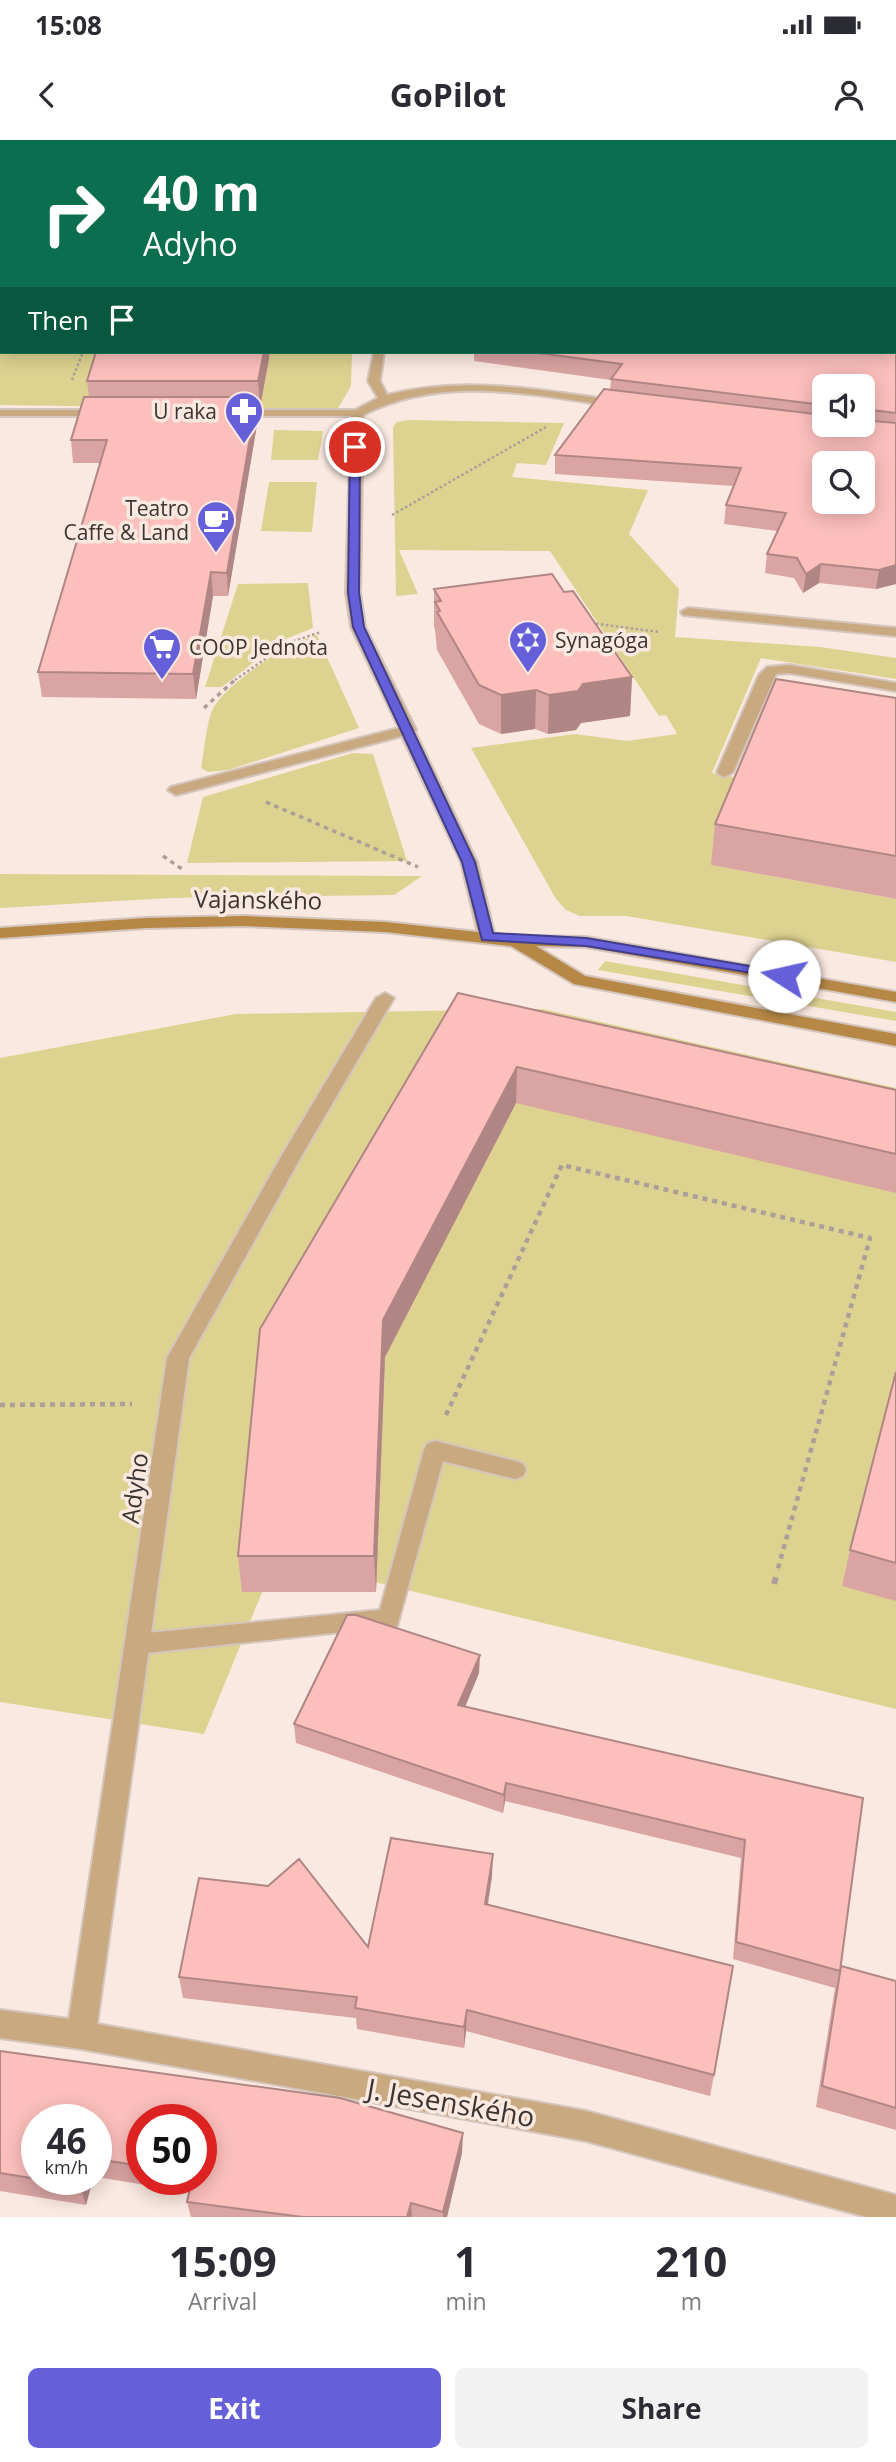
<!DOCTYPE html>
<html lang="en">
<head>
<meta charset="utf-8">
<style>
  body { margin:0; font-family:"Open Sans",sans-serif; background:#f2f2f3; color:#2b2b33; height:100vh; display:flex; flex-direction:column; font-size:26px; white-space:nowrap }
  * { box-sizing:border-box; margin:0 }
  p { font-size:23px; color:#7c7c81 }
  .icon { flex:none; width:38px; height:38px; fill:none; stroke:currentColor; stroke-width:2; stroke-linecap:round; stroke-linejoin:round }
  .map { position:relative; height:2077px; overflow:hidden }
  .sheet { display:flex; flex-direction:column; background:#fff; flex:1 }
  .sheet>* { flex:none }
  .banner { position:absolute; left:0px; top:0px; width:896px; height:214px; box-shadow:0 4px 18px #0003; background:#0b6e4f; color:#fff; overflow:hidden }
  .tools { position:absolute; left:812px; top:234px; display:grid; gap:14px }
  .tools a { display:grid; place-items:center; width:63px; height:63px; border-radius:10px; background:#fff; box-shadow:0 4px 18px #0003; font-size:35px }
  .speed { position:absolute; left:21px; top:1964px; display:flex; gap:14px; font-size:35px; font-weight:700; text-align:center }
  .speed>* { display:grid; place-content:center; width:91px; height:91px; border-radius:50%; background:#fff; box-shadow:0 4px 18px #0003; line-height:1 }
  .speed small { font-size:18px; font-weight:400 }
  .speed .limit { border:10px solid #d22; background:#fff; color:#111 }
  .pin { position:absolute; display:grid; place-items:center; width:60px; height:60px; color:#fff; margin:-30px; border:4px solid #fff; border-radius:50%; box-shadow:0 2px 7px #0007 }
  .me { position:absolute; width:77px; margin:-38px; rotate:280deg; stroke-linejoin:round; filter:drop-shadow(0 0 5px #0008) }
  .turn { display:flex; align-items:center; gap:24px; height:147px; padding:0 28px; font-size:32px }
  .turn .icon { width:91px; height:91px; stroke-width:2.5 }
  .turn b { display:block; font-size:49px; line-height:60px }
  .then { display:flex; align-items:center; height:66px; padding:0 28px; background:#0003; gap:14px; font-size:26px }
  .eta { display:flex; justify-content:space-evenly; align-items:center; height:119px; text-align:center }
  .eta b { font-size:42px; font-weight:700; line-height:49px }
  .action { display:flex; gap:14px; margin-top:auto; padding:14px 28px }
  .action a { flex:1; height:80px; border-radius:10px; background:#6560d9; color:#fff; font-size:28px; font-weight:700; line-height:80px; text-align:center }
  .action a+a { background:#f2f2f3; color:#2b2b33 }
  .status { display:flex; justify-content:space-between; align-items:center; height:49px; padding:0 35px; background:#fff; direction:ltr }
  .status svg { height:19px; fill:currentColor }
  header { display:flex; justify-content:space-between; align-items:center; height:91px; padding:0 28px; background:#fff; font-size:32px; font-weight:700 }
  .map>svg:first-child { display:block }
  .green { fill:#ded291 }
  .lines { fill:none; stroke-linecap:round; stroke-linejoin:round }
  .service-casing { stroke:#d4c5bd; stroke-width:4 }
  .minor-casing { stroke:#d4c5bd; stroke-width:4 }
  .secondary-casing { stroke:#d4c5bd; stroke-width:4 }
  .path-far3 { stroke:#ac9f99; stroke-width:2.5; stroke-dasharray:2.5 2.5; stroke-linecap:butt }
  .path-far2 { stroke:#ac9f99; stroke-width:3.5; stroke-dasharray:4.5 4.5; stroke-linecap:butt }
  .path-far1 { stroke:#ac9f99; stroke-width:4.5; stroke-dasharray:5 5; stroke-linecap:butt }
  .path { stroke:#ac9f99; stroke-width:6; stroke-dasharray:7 7; stroke-linecap:butt }
  .service { fill:#c9a980; fill-rule:evenodd }
  .minor { fill:#c9a980; fill-rule:evenodd }
  .secondary { fill:#b68745; fill-rule:evenodd }
  .wall { fill:#d9a4a2; fill-rule:evenodd }
  .shaded-wall { fill:#b08684 }
  .building { fill:#fcbfbc; stroke:#b08684; stroke-width:2; fill-rule:evenodd }
  .route { fill:#6560d9; stroke:#423e8d; stroke-width:2 }
  .labels { text-anchor:middle; dominant-baseline:central; stroke-width:7; stroke-linejoin:round; paint-order:stroke }
  .far-poi-label { font-size:21px; fill:#3b3431; stroke:#fae9e0; text-anchor:end }
  .street-label { font-size:24px; fill:#3b3431; stroke:#fae9e0 }
  .near-street-label { font-size:28px; fill:#3b3431; stroke:#fae9e0 }
</style>
</head>
<body>
<div class="status"><b>15:08</b><svg viewBox="0 0 49 12"><path d="M0 12V9h3v3zM5 12V6h3v6zM10 12V3h3v9zM15 12V0h3v12zM26 1h20v11H26zM47 4h2v5h-2z"/></svg></div>
<header><svg class="icon" aria-label="back" viewBox="0 0 24 24"><path d="M15 5l-7 7 7 7"/></svg>GoPilot<svg class="icon" aria-label="person" viewBox="0 0 24 24"><circle cx="12" cy="8" r="4"/><path d="M4 21q1-7 8-7t8 7"/></svg></header>
<div class="map">
<svg width="896" height="2077" viewBox="0 0 896 2077">
  <rect width="100%" height="100%" fill="#fae9e0"/>
  <path class="green" d="M0,0h806l1,2h-805l-2,49z
    M0,66l2,146h350l-1,34 -14,24 -337,-5z
    M409,280l155,3 -18,42 -29,-2 -5,14 136,13 -19,44 50,55 -4,48 145,10 76,11v21l-135,-21 -49,115 34,6 -35,86 185,34v63l-270,-46h-46l-14,-6 -10,-11 -85,-151 104,-14 52,7 50,-7 -11,-19 -7,1 -109,-165 -151,-1 19,44 -22,2 -3,-169 4,-5z
    M274,290l49,1 -5,29h-47z
    M269,342h48l-5,50 -51,-1z
    M308,443l5,45 -32,13 -59,46h-17l33,-103z
    M317,495l42,93 -131,42 -20,2 -7,-4c3,-15 6,-52 14,-63 19,-26 72,-62 102,-70z
    M353,613l20,1 34,107 -220,2 16,-66z
    M0,734l422,2 -28,19 -225,3 -169,10z
    M605,821l291,51v9l-298,-51z
    M543,869l353,79v621l-620,-151 -72,176 -204,-32v-644l236,-44z"/>
  <g class="lines">
    <defs>
      <path id="service" d="M789,525l107,18v8l-107,-18 -13,1 -43,98 -8,5 -5,-2 -3,-3 42,-97 8,-8z
        M435,1301l80,20 8,3 3,6 -3,6 -8,3 -72,-18 -46,165 -260,28 -9,-3 -3,-7 3,-7 9,-3 243,-24 44,-160 3,-6z"/>
      <path id="minor" d="M470,0h8v2h-8z
        M374,212h10l-4,29 7,14c78,-20 154,-5 232,6l6,3 -6,3c-86,-12 -175,-33 -256,8l-3,178 5,34 51,103 -1,2 62,130 18,75 -8,5 -8,-5 -18,-75 -59,-126 -226,59 -8,-5 3,-3 228,-59 -48,-101 -5,-34 5,-177h-119l-6,-3 6,-3h123l23,-12 -10,-17z
        M0,270h104l6,3 -6,3h-104z
        M688,468l208,20v8l-213,-21 -2,-3z
        M385,853l9,5 -92,157 -113,203 -92,666 489,87 310,84v22h-29l-281,-76 -505,-92 -81,-11v-28l69,9 98,-661 115,-203 94,-157z"/>
      <path id="secondary" d="M244,776l141,6 129,14 72,1 310,55v10l-310,-55 -50,-1 49,30 311,58v12l-322,-62 -63,-38 -126,-14 -141,-6 -98,2 -146,10v-10l146,-10z"/>
    </defs>
    <use href="#service" class="service-casing"/>
    <use href="#minor" class="minor-casing"/>
    <use href="#secondary" class="secondary-casing"/>
    <path class="path-far3" d="M0,180l2,-2
      M72,240l11,-28
      M392,375l154,-88
      M591,483l68,9
      M235,540l53,-37 33,-11"/>
    <path class="path-far2" d="M204,568l33,-30
      M266,662l152,65
      M163,716l19,13"/>
    <path class="path-far1" d="M0,1265l132,-1
      M446,1275l116,-250 308,73 -93,334"/>
    <path class="path" d="M774,1444l4,-14"/>
    <use href="#service" class="service"/>
    <use href="#minor" class="minor"/>
    <use href="#secondary" class="secondary"/>
  </g>
  <path class="wall" d="M0,0h418v2h-416v105h-2z
    M836,0h60v129h-2v-127h-57z
    M896,197v247l-20,5 -57,-6 -16,10 -9,-15 -29,-5 2,-19 11,-23 -54,-7 2,-19 8,-19 -179,-12v-19l55,-65 1,-10 -137,-19v-9h420zM824,247h39v38h-39z
    M96,212h173v7l-9,48h-3l1,12 -30,177h-15l-17,103 -154,-2 -4,-25 63,-209h-28l-2,-23 18,-43 -2,-16z
    M434,449l130,3 68,85 -2,39 -49,7 -5,7 -28,4 -13,-5 -34,5 -22,-10 -42,-74 -2,-21 -1,-2z
    M896,558v201l-185,-34 4,-41z
    M458,853l438,97v103l-380,-90 -131,254 -9,235h-134l-4,-36z
    M896,1232v229l-54,-15 8,-36z
    M479,1533l-14,34 398,91 -23,173 56,10v149l-80,-23 19,-119 -102,-29 8,-101 -236,-57 -2,12 -207,-70 -2,-19z
    M492,1736l-4,29 226,170 -4,21 -244,-65 -2,17 -107,-19 -1,-11 -173,-20 -4,-21 189,-30z
    M0,1911l462,102 -15,64h-256l-4,-15 2,-10 -93,-15v-58h-59l56,60 -7,26 -86,-14zM142,1979l59,60h-59z"/>
  <path class="shaded-wall" d="M264,212h5v7l-9,48 -2,-26z
    M257,257l1,22 -30,177 -1,-23z
    M821,424l-2,19 -16,10 3,-19z
    M896,425v19l-20,5 3,-19z
    M211,432l2,24 -17,103 -3,-25z
    M632,537l-2,39 -49,7 -5,7 -28,4 1,-39 34,-11z
    M536,550l-1,39 -34,5v-39z
    M517,927l-1,36 -131,254 -9,235 -2,-36 9,-236z
    M480,1515l-1,18 -21,51v-19z
    M506,1643l-1,18 -2,12 1,-18z
    M493,1714l-1,22 -8,50 1,-22z
    M467,1870l-1,21 -2,17v-21z
    M463,1993l-1,20 -15,64h-4v-5z
    M82,2039h11l-7,26 -6,-20z
    M411,2063l1,14h-5z"/>
  <path class="building" d="M6,0h409v2h-407z
    M849,0h47v113h-2v-111h-43z
    M2,7v74h-2v-73z
    M894,197h2v76l-33,-4v-22h-39v18l-213,-26 11,-15 -91,-12h363z
    M96,212h168l-6,29h-171z
    M604,249l220,26v10h39v-5l33,3v142l-17,5 -58,-6 -15,10 -9,-16 -30,-4 19,-41 -60,-8 15,-37 -186,-13zM824,324h39v38h-39z
    M84,257h173l-30,176 -16,-1 -18,102 -155,-2 69,-232h-36z
    M552,434l12,18 9,-1 59,86 -49,7 -5,7 -29,4 -13,-5 -35,5 -22,-10 -42,-73 3,-1 -5,-9 6,-1 -7,-12z
    M776,539l120,19v158l-181,-32z
    M458,853l438,97v64l-379,-87 -134,253 -9,236h-136l22,-227z
    M896,1232v191l-46,-13z
    M347,1475h9l124,40 -22,50 405,93 -23,173 -104,-29 9,-102 -239,-57 -2,12 -210,-71z
    M391,1698l102,16 -8,50 248,62 -19,109 -247,-65 -3,17 -109,-19 2,-11 -178,-20 20,-99 69,8 31,-27 69,88z
    M841,1826l55,15v127l-74,-22z
    M0,1911l340,47 123,35 -20,79 -32,-9 -4,14h-104l-116,-15 5,-23h9v-60h-59v47l-46,-7v-40h-59v60l-37,-6z
    M37,2039h45l-2,6z"/>
  <path class="route" d="M355,304l5,3 -1,146 5,34 111,235 18,71 93,5 198,34 7,4 -2,3 -203,-33 -104,-6 -20,-78 -109,-235 -5,-34 2,-146z"/>
  <defs>
    <symbol id="pharmacy-pin" viewBox="-11 -11 22 30"><path d="M0 17L-7.5 6A9.5 9.5 0 1 1 7.5 6Z" fill="#6560d9" stroke="#fae9e0"/><path d="M-2-6h4v4h4v4h-4v4h-4v-4h-4v-4h4Z" fill="#fff"/></symbol>
    <symbol id="cafe-pin" viewBox="-11 -11 22 30"><path d="M0 17L-7.5 6A9.5 9.5 0 1 1 7.5 6Z" fill="#6560d9" stroke="#fae9e0"/><path d="M-5.5-4.5H6V0H3Q3 3.5 0 3.5H-2.5Q-5.5 3.5-5.5 0ZM3-3.2v2h1.7v-2ZM-6 4.5H4V6H-6Z" fill="#fff"/></symbol>
    <symbol id="synagogue-pin" viewBox="-11 -11 22 30"><path d="M0 17L-7.5 6A9.5 9.5 0 1 1 7.5 6Z" fill="#6560d9" stroke="#fae9e0"/><path d="M0-6.5L5.6 3.2H-5.6ZM0 6.5L5.6-3.2H-5.6Z" fill="#fff"/></symbol>
    <symbol id="supermarket-pin" viewBox="-11 -11 22 30"><path d="M0 17L-7.5 6A9.5 9.5 0 1 1 7.5 6Z" fill="#6560d9" stroke="#fae9e0"/><path d="M-6-5.5h2.5l.6 2H6L4.5 2H-2.5L-4.4-4H-6ZM-1.5 3.2a1.3 1.3 0 1 0 .1 0ZM3 3.2a1.3 1.3 0 1 0 .1 0Z" fill="#fff"/></symbol>
  </defs>
  <g fill-rule="evenodd">
    <use href="#pharmacy-pin" x="222" y="249" width="44" height="60"/>
    <use href="#cafe-pin" x="194" y="358" width="44" height="60"/>
    <use href="#synagogue-pin" x="506" y="478" width="44" height="60"/>
    <use href="#supermarket-pin" x="140" y="485" width="44" height="60"/>
  </g>
  <g class="labels">
    <g class="far-poi-label">
      <text x="217" y="271">U raka</text>
      <text x="189" y="368">Teatro<tspan x="189" dy="24">Caffe &amp; Land</tspan></text>
      <text x="555" y="500" text-anchor="start">Synagóga</text>
      <text x="189" y="507" text-anchor="start">COOP Jednota</text>
    </g>
    <g class="street-label">
      <text transform="translate(258 759) rotate(1)">Vajanského</text>
      <text transform="translate(134 1348) rotate(-82)">Adyho</text>
    </g>
    <g class="near-street-label">
      <text transform="translate(451 1962) rotate(10)">J. Jesenského</text>
    </g>
  </g>
</svg>
<div class="tools">
<a><svg class="icon" aria-label="sound" viewBox="0 0 24 24"><path d="M4 9h4l5-4v14l-5-4H4zM17 9q2 3 0 6"/></svg></a>
<a><svg class="icon" aria-label="search" viewBox="0 0 24 24"><circle cx="10" cy="10" r="6"/><path d="M15 15l6 6"/></svg></a>
</div>
<div class="speed"><div>46<small>km/h</small></div><div class="limit">50</div></div>
<div class="pin" style="left:355px;top:307px;background:#d93025"><svg class="icon" aria-label="arrive" viewBox="0 0 24 24"><path d="M6 21V4h12l-3 4 3 4H6"/></svg></div>
<svg class="me" style="left:784px;top:836px" viewBox="-20 -20 40 40"><circle r="19" fill="#fff"/><path d="M0-13L10 11 0 6-10 11z" fill="#6560d9"/></svg>
<div class="banner">
<div class="turn"><svg class="icon" aria-label="right" viewBox="0 0 24 24"><path d="M7 20v-9h11M14 6l5 5-5 5"/></svg><div><b>40 m</b>Adyho</div></div>
<div class="then">Then<svg class="icon" aria-label="arrive" viewBox="0 0 24 24"><path d="M6 21V4h12l-3 4 3 4H6"/></svg></div>
</div>
</div>
<section class="sheet">
<div class="eta">
<div><b>15:09</b><p>Arrival</p></div>
<div><b>1</b><p>min</p></div>
<div><b>210</b><p>m</p></div>
</div>
<div class="action"><a>Exit</a><a>Share</a></div>
</section>
</body>
</html>
